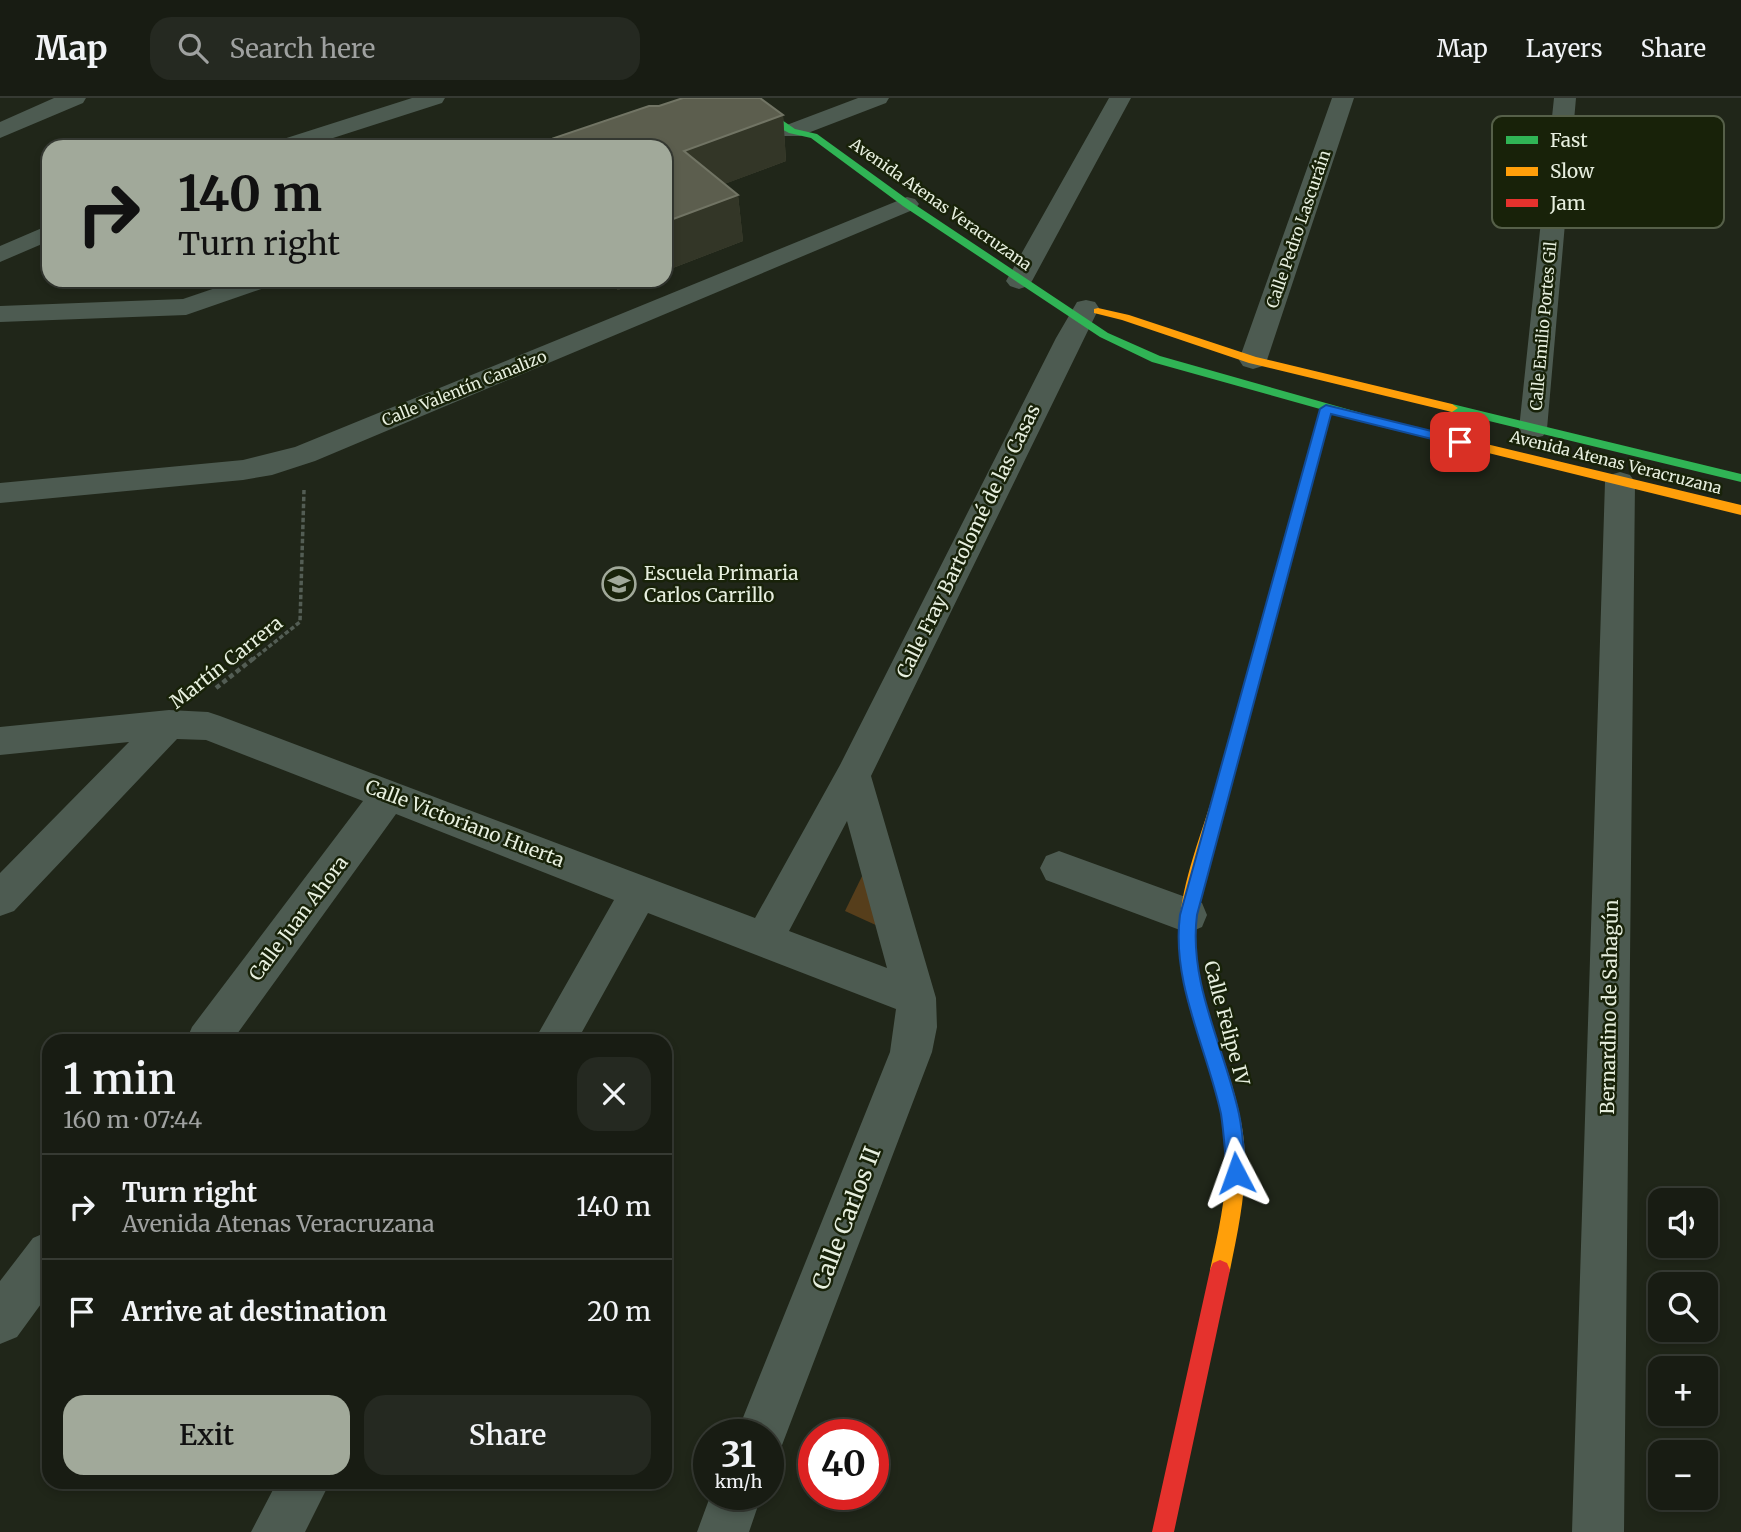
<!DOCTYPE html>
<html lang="en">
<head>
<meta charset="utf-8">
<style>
  body { margin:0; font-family:Merriweather,serif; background:#252921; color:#f1f3f6; height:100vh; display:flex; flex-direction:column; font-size:26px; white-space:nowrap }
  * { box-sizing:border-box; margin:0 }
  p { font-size:23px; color:#9fa1a0 }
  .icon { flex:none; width:38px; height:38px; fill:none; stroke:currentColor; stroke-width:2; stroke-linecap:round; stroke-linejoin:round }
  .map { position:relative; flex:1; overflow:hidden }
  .details { position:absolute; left:42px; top:936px; width:630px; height:455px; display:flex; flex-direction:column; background:#181c13; border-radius:21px; box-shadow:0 4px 10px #0003,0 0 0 2px #363a33 }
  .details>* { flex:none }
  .guide { position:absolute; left:42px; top:42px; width:630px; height:147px; border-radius:21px; box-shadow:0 4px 10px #0003,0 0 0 2px #363a33; background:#a1a99a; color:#111; overflow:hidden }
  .controls { position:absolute; left:1648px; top:1090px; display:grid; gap:14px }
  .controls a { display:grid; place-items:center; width:70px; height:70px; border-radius:14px; background:#181c13; box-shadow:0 4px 10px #0003,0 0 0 2px #363a33; font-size:35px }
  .speed { position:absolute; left:693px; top:1321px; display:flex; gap:14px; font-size:35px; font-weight:700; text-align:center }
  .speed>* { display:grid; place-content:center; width:91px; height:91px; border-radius:50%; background:#181c13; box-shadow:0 4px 10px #0003,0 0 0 2px #363a33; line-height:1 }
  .speed small { font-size:18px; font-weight:400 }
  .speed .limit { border:10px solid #d22; background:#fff; color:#111 }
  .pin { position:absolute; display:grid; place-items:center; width:60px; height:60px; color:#fff; margin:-30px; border-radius:14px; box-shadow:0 4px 10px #0006 }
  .me { position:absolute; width:77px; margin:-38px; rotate:356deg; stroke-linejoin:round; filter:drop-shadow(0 0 5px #0008) }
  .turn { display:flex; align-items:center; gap:24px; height:147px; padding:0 21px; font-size:32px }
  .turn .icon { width:91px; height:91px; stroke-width:2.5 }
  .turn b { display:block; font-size:49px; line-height:60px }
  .round { display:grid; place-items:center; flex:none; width:74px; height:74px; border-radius:21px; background:#252921 }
  .overview { display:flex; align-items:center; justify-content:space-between; height:119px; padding:0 21px }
  h1 { font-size:42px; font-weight:600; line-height:52px }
  .cta { display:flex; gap:14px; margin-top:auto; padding:14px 21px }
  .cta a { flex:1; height:80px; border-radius:21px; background:#a1a99a; color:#111; font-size:28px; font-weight:600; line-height:80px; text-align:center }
  .cta a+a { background:#252921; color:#f1f3f6 }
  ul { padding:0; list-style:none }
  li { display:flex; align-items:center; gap:21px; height:105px; padding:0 21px; border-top:2px solid #363a33 }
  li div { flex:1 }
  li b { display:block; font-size:26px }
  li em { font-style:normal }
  header { display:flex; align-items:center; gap:42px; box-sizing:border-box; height:98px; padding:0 35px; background:#181c13; border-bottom:2px solid #363a33 }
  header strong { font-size:33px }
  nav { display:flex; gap:38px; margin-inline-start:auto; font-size:24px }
  .search { width:490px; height:63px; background:#252921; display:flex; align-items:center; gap:18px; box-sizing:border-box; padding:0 24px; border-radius:21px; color:#9fa1a0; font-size:26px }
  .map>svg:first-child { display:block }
  .green { fill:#563e1b }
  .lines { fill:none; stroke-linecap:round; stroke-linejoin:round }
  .path-far1 { stroke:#535d54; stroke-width:3.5; stroke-dasharray:4.5 2.5; stroke-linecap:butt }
  .path { stroke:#535d54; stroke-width:4.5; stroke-dasharray:5 3.5; stroke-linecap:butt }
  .street { fill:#4d5b51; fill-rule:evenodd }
  .fast { fill:#30b455; fill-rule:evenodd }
  .slow { fill:#ff9f0a; fill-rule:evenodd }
  .jam { fill:#e5322d; fill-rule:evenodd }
  .wall { fill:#4b4c3c }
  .shaded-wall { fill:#333627 }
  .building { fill:#5c5e4e; stroke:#717464; stroke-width:2 }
  .route { fill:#1a73e8; stroke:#114b97; stroke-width:2 }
  .labels { text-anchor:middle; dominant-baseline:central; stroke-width:5; stroke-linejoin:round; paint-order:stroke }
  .far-street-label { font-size:16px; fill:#e7efdf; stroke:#182209 }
  .street-label { font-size:19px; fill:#e7efdf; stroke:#182209 }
  .poi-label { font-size:19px; fill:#e7efdf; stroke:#182209; text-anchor:start }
  .near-street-label { font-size:23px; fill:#e7efdf; stroke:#182209 }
  .key { fill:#182209; stroke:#566049; stroke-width:2 }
  .key-label { font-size:19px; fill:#e7efdf }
</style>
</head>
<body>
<header>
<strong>Map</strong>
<div class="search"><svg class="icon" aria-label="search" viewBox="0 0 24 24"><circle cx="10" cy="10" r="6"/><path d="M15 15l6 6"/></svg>Search here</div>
<nav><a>Map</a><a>Layers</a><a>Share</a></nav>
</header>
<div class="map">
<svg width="1741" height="1434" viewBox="0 0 1741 1434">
  <rect width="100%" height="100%" fill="#202619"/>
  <path class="green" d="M868,766l23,68 -46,-21z"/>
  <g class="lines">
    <path class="path-far1" d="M252,562l48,-38 4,-132"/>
    <path class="path" d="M216,590l38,-30"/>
    <path class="street" d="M54,0h32l-3,5 -83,35v-16z
      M412,0h33l-3,5 -137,44h-34l3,-5z
      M858,0h31l-3,5 -86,33h-16l-3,-5 3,-5z
      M1109,0h22l-99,183 -4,5 -9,3 -9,-3 -4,-5z
      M1332,0h22l-87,262 -4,6 -10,3 -10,-3 -4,-6z
      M1554,0h22l-29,331 -4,7 -10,2 -10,-2 -4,-7z
      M907,99l8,2 4,5 -4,5 -600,252 -43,14 -29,5 -243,23v-20l243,-23 52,-13z
      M49,127v16l-49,21v-16z
      M239,182h38l-4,5 -87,30 -186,7v-16l183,-7z
      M1086,202l9,2 4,6 -228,468 65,222 1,29 -5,25 -153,401 -11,4v-22h-32l154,-383 6,-43 -248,-96 -71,128h-43l80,-141 -218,-86 -164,227h-46l6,-14 171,-226 -157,-61 -29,-1 -163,172 -14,5v-43l129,-131 -129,13v-28l169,-17 39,2 12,4 535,202 85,-153 216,-427 21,-36zM847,723l40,147 -98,-37z
      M1620,374l10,3 5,7 -11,1050h-52l33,-1050 5,-7z
      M1059,753l143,52 5,12 -5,12 -14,6 -142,-53 -6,-12 6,-12z
      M49,1133v62l-32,44 -17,7v-63l33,-43z
      M277,1384h53l-25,50h-54z
      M711,1396h51l-13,38h-52z"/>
    <path class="fast" d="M739,0h11l45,31 22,5 94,68 197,131 52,23 226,64 2,3 -6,4 -51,-14 -23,83 -6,4 -5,-1 -1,-3 24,-87 -168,-47 -52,-25 -197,-131 -92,-68 -22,-5 -13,-7z
      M1452,306l289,70v8l-293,-71 -2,-3z"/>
    <path class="slow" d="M1098,210l31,7 127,42 196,47 6,4 -6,4 -203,-49 -127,-43 -28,-7v-4z
      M1382,321l359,86v10l-363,-89 -2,-3z
      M1221,690l6,2 2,5c-14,47 -35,96 -34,146 2,63 35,120 46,181 10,49 -1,99 -11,148l-3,7 -7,3 -7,-3 -3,-7c11,-49 22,-98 13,-148 -11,-61 -44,-119 -44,-182 -1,-49 20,-98 34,-145l2,-5z"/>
    <path class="jam" d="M1302,394l6,4 -79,299 -2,5h-12l-2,-5 83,-299z
      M1220,1162l7,3 3,7 -56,262h-22l58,-262 3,-7z"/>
  </g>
  <path class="wall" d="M659,8l124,9 3,46 -62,23 14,11 5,46 -78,30v-124h-108l-3,-9z
    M608,182h35l-25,10z"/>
  <path class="shaded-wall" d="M783,17l3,46 -96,36 -6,-46z
    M738,97l5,46 -78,30v-49z
    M616,182h27l-25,10z"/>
  <path class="building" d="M683,0h77l23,17 -99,36 54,44 -73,27v-75h-100l-11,-9 95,-32h10z"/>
  <path class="route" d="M1326,307l134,33 6,4 -6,4 -129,-32 -134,501c-9,68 28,134 42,199 4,19 5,40 7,59l-3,7 -7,3 -7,-3 -2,-7c-2,-19 -3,-40 -6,-59 -14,-66 -50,-131 -41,-199l140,-506z"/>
  <defs>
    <symbol id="school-ring" viewBox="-11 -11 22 22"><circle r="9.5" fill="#182209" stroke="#a1a99a" stroke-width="1.5"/><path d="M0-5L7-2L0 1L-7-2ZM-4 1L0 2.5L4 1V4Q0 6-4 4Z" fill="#a1a99a"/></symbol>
  </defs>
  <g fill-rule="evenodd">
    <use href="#school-ring" x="600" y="467" width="38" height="38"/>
  </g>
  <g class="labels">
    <g class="far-street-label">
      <text transform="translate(941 106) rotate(35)">Avenida Atenas Veracruzana</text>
      <text transform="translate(1298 131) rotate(-71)">Calle Pedro Lascuráin</text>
      <text transform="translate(1543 228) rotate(-85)">Calle Emilio Portes Gil</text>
      <text transform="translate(464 290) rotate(-22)">Calle Valentín Canalizo</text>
      <text transform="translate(1616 364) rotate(14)">Avenida Atenas Veracruzana</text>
    </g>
    <g class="street-label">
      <text transform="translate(968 443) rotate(-64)">Calle Fray Bartolomé de las Casas</text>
      <text transform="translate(226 564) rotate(-38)">Martín Carrera</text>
      <text transform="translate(465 725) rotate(21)">Calle Victoriano Huerta</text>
      <text transform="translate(298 820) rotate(-53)">Calle Juan Ahora</text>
      <text transform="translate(1609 909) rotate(-89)">Bernardino de Sahagún</text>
      <text transform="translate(1227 925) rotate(75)">Calle Felipe IV</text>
    </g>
    <g class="poi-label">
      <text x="644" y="475">Escuela Primaria<tspan x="644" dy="22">Carlos Carrillo</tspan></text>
    </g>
    <g class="near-street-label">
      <text transform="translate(846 1120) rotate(-69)">Calle Carlos II</text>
    </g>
  </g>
  <rect x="1492" y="18" width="232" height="112" rx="10" class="key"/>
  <rect x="1506" y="38" width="32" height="8" fill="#30b455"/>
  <rect x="1506" y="69" width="32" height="9" fill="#ff9f0a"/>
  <rect x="1506" y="101" width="32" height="8" fill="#e5322d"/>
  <g class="key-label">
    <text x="1550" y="49">Fast</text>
    <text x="1550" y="80">Slow</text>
    <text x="1550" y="112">Jam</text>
  </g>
</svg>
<div class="controls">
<a><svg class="icon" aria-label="sound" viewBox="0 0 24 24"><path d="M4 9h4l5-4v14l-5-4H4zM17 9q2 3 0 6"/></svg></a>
<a><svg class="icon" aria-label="search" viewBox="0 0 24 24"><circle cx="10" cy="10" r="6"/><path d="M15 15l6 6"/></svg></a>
<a>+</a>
<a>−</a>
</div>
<div class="speed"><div>31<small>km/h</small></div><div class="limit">40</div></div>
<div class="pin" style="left:1460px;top:344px;background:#d93025"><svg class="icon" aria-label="arrive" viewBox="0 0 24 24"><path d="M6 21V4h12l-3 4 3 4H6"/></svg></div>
<svg class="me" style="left:1236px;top:1075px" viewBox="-20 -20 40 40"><path d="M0-17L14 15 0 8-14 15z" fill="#1a73e8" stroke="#fff" stroke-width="4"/></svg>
<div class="guide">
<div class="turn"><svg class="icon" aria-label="right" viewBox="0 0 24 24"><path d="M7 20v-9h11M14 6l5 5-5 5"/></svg><div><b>140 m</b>Turn right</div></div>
</div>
<section class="details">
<div class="overview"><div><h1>1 min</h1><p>160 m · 07:44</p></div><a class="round"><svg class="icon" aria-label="close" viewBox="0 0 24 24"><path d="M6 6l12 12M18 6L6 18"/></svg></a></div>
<ul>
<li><svg class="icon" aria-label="right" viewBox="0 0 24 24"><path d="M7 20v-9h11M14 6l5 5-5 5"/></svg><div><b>Turn right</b><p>Avenida Atenas Veracruzana</p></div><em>140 m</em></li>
<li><svg class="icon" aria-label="arrive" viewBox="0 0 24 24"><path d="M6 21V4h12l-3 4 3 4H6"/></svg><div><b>Arrive at destination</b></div><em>20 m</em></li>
</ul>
<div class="cta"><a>Exit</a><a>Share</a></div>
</section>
</div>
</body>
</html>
